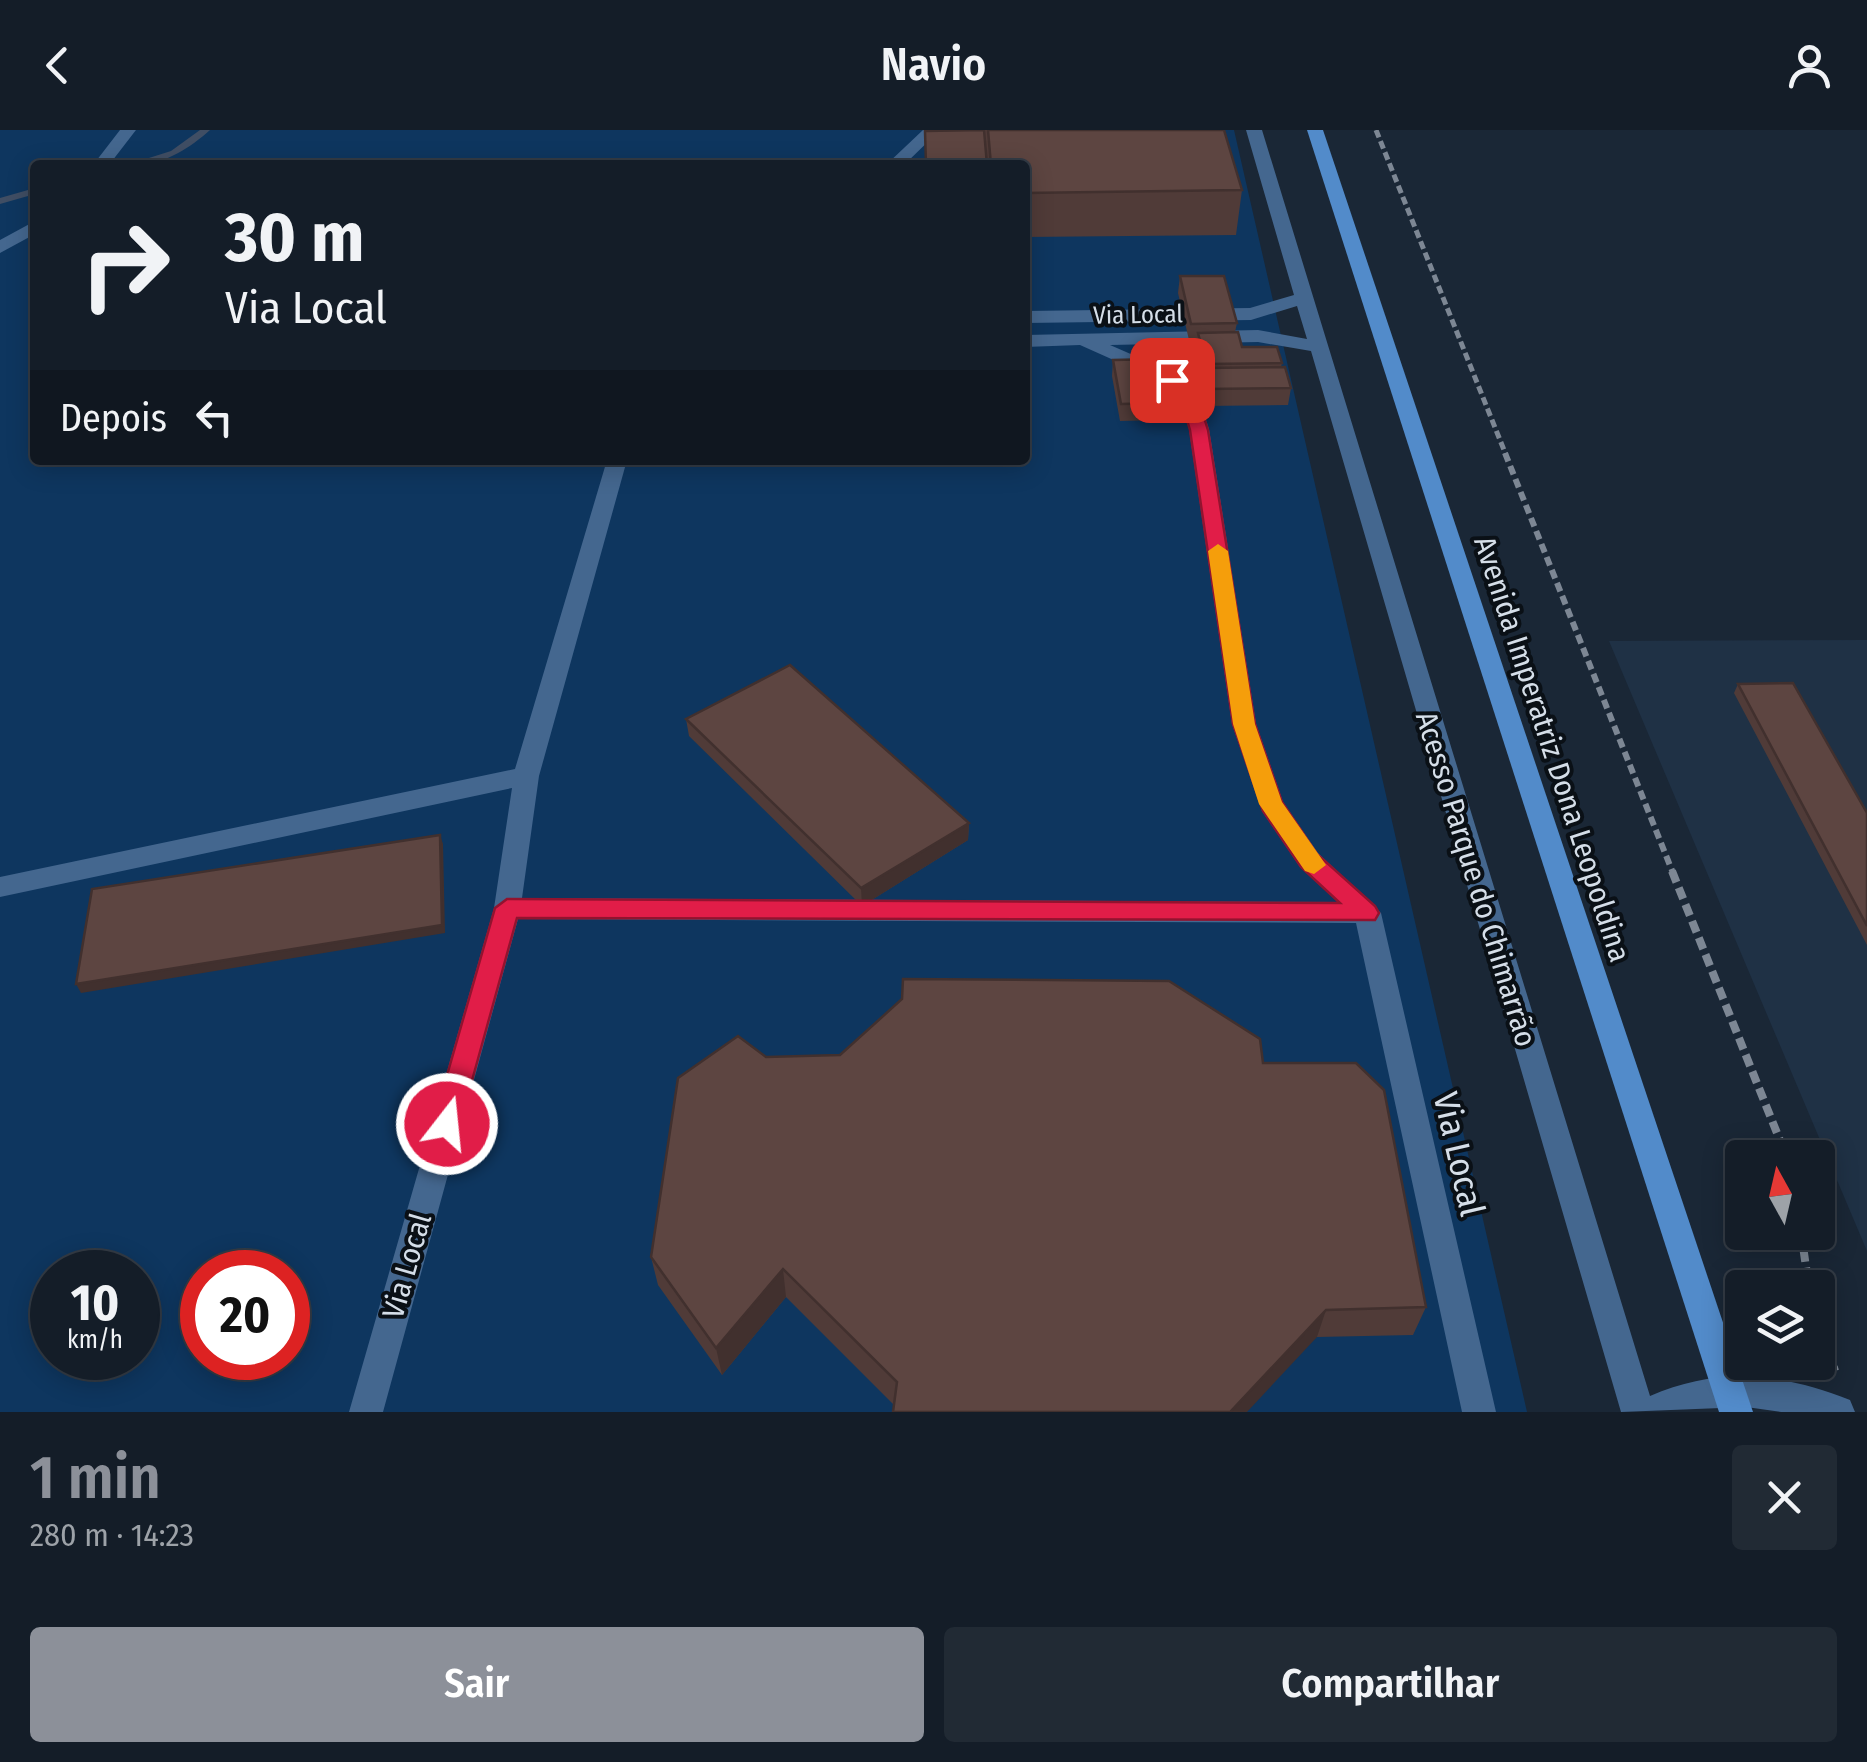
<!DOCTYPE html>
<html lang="pt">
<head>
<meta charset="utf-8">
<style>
  body { margin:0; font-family:"Fira Sans Condensed",sans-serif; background:#212a34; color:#f1f3f6; height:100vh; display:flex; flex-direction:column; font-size:38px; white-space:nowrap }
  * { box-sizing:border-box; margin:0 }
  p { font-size:32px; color:#9da2a8 }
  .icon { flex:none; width:55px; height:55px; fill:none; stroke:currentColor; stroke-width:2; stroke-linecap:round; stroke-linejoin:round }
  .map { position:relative; height:1282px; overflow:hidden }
  .sheet { display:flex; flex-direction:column; background:#141d28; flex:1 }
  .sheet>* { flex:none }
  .banner { position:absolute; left:30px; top:30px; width:1000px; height:305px; border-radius:10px; box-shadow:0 5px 25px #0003,0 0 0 2px #333b45; background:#141d28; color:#f1f3f6; overflow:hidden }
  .needle { width:65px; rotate:352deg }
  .fabs { position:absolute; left:1725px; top:1010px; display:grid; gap:20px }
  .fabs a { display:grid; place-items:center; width:110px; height:110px; border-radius:10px; background:#141d28; box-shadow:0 5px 25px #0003,0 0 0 2px #333b45; font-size:50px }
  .speed { position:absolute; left:30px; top:1120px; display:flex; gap:20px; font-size:50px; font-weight:700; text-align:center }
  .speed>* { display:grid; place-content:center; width:130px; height:130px; border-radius:50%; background:#141d28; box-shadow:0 5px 25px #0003,0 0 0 2px #333b45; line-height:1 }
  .speed small { font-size:25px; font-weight:400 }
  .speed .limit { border:15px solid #d22; background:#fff; color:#111 }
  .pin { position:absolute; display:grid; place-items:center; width:85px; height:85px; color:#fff; margin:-42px; border-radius:20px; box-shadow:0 5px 15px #0006 }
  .me { position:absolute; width:110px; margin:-55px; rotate:16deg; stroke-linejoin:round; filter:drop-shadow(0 0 8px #0008) }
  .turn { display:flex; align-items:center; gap:35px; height:210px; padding:0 30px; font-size:45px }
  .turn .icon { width:130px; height:130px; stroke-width:2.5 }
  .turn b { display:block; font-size:70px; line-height:85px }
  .then { display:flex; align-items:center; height:95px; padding:0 30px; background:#0003; gap:20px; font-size:38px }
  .round { display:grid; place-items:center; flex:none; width:105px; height:105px; border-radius:10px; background:#212a34 }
  .headline { display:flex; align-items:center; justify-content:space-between; height:170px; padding:0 30px }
  h1 { font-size:60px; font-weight:600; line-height:75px; color:#8c9099 }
  .action { display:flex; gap:20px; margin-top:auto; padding:20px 30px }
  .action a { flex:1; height:115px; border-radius:10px; background:#8c9099; color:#fff; font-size:40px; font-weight:600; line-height:115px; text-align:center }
  .action a+a { background:#212a34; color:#f1f3f6 }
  header { display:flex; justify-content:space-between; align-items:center; height:130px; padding:0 30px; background:#141d28; font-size:45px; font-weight:600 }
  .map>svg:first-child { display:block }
  .built { fill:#1f3145 }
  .green { fill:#0e365f; fill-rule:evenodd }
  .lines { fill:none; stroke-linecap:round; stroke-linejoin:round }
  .stream { fill:#404e64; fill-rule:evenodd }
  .path-far2 { stroke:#7d8794; stroke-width:5; stroke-dasharray:8 4; stroke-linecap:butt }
  .path-far1 { stroke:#7d8794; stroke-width:6; stroke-dasharray:9 5; stroke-linecap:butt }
  .path { stroke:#7d8794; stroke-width:8; stroke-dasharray:12 6; stroke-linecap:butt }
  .lane { fill:#44678f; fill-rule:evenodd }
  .secondary { fill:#528bca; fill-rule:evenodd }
  .wall { fill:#503b38 }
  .shaded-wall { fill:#41302e }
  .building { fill:#5d4541; stroke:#41302e; stroke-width:2.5 }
  .route { fill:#e11d48; stroke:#92132f; stroke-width:2.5 }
  .slow { fill:#f59e0b }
  .labels { text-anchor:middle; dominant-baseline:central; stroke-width:8; stroke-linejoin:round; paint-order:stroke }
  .far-street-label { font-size:25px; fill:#d5dee8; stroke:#0a1016 }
  .street-label { font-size:30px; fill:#d5dee8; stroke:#0a1016 }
  .near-street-label { font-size:35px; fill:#d5dee8; stroke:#0a1016 }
</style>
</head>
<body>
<header><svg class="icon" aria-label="back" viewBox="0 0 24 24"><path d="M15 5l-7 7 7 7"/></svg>Navio<svg class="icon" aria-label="person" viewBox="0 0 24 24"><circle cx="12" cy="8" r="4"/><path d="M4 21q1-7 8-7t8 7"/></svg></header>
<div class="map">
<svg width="1867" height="1282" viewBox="0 0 1867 1282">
  <rect width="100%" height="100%" fill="#1a2736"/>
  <path class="built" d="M1867,510v611l-258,-610z"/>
  <path class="green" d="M0,0h1234l293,1282h-1527zM35,35h990v295h-990zM52,1142h86v86h-86zM202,1142h86v86h-86z"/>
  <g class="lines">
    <path class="stream" d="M200,0h10c-21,19 -51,38 -80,34l41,-13z
      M35,58v6l-35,10v-6z"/>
    <path class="path-far2" d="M1376,0l130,325"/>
    <path class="path-far1" d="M1505,323l168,420"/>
    <path class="path" d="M1672,741l115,287
      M1801,1102l8,56
      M1818,1185l17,56"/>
    <path class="lane" d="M120,0h16l-27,35h-16z
      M923,0h17l-36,35h-18z
      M1246,0h16l388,1266c68,-30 132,-23 200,4l5,12h-74l-35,-5 -125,5 -310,-1061 -53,-9 -148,3 69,30 18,17 12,37 47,295 27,78 35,51 63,60 115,499h-34l-106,-489 -838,-4 -135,493h-34l145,-504 18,-120 -512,109v-20l515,-108 92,-309h20l-88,316 -17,122 816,4 -38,-35 -38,-56 -30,-87 -43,-295 -11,-35 -13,-11 -85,-38 -55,2v-12l233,-5 49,9 -10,-33 -46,14 -226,3v-12l225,-3 44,-13z
      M35,91v13l-35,19v-13z"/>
    <path class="secondary" d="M1307,0h16l430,1282h-34z"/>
  </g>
  <path class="wall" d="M984,0h240l18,60 -6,45 -211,2v-72h-99z
    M1180,146l57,47 -2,9 7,15 40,16 -1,4 10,21 -3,17 -85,1 -5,-21 3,-17 -5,-19 1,-9h-8l-11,-47z
    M1113,230l56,43 -2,17 -47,1 -8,-45z
    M1738,554l129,129v132l-133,-252z
    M686,589l283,104 -1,17 -106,66 -173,-170z
    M766,927l497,6 163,244 -13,28 -96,2 -423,68 -108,-108 -64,78 -64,-90 -7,-28z"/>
  <path class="shaded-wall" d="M1029,214l-1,24 -3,2v-24z
    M969,693l-1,17 -106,66 -1,-18z
    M440,705l3,9 2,89 -364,60 -5,-9z
    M783,1139l3,28 -64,78 -6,-27z
    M1326,1180l-9,27 -70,75h-17z"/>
  <path class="building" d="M984,0l3,35h-61l-1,-34z
    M988,0h236l18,60 -217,3v-28h-34z
    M1180,146h44l13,47 -46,1z
    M1238,202l4,15h35l5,16 -76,1 -8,-31z
    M1159,229l10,44 -48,1 -8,-44z
    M1285,237l6,21 -86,1 -5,-21z
    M790,535l179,158 -108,65 -175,-169z
    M1793,553l74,130v113l-129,-242z
    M440,705l2,90 -366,59 16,-95z
    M903,849l266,2 91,58 3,24h93l28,27 42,217 -100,3 -96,102h-337l4,-30 -114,-113 -67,79 -65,-91 27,-179 60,-42 28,21 74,-2 62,-56z"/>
  <path class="route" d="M1172,244l24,18 12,38 47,294 27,78 35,52 58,52 4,7 -4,7 -858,-2 -57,206 -4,9h-19l-4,-9 62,-216 12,-9 833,4 -39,-36 -38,-56 -30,-87 -43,-294 -11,-36 -16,-14z"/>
  <path class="slow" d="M1218,414l10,7 27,173 27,78 44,63 -12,9 -9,-3 -46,-67 -26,-80 -25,-173z"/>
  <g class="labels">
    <g class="far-street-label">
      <text transform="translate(1138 185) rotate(-1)">Via Local</text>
    </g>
    <g class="street-label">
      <text transform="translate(1552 619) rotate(72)">Avenida Imperatriz Dona Leopoldina</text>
      <text transform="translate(1476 749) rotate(73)">Acesso Parque do Chimarrão</text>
      <text transform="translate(407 1136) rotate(-74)">Via Local</text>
    </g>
    <g class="near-street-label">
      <text transform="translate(1459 1024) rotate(77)">Via Local</text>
    </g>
  </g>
</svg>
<div class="fabs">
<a><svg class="needle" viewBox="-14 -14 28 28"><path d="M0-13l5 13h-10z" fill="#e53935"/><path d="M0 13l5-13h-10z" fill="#9da2a8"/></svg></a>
<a><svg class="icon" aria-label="layers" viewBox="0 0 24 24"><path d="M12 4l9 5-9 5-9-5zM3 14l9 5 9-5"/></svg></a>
</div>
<div class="speed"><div>10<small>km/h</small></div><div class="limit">20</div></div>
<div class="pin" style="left:1172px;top:250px;background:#d93025"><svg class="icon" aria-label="arrive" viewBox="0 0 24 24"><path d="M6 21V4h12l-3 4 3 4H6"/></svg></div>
<svg class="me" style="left:447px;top:994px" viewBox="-20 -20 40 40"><circle r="17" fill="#e11d48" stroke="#fff" stroke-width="3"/><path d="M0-11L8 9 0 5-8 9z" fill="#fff"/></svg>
<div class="banner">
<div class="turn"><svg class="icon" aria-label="right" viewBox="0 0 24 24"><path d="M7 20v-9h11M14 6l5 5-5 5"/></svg><div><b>30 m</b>Via Local</div></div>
<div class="then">Depois<svg class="icon" aria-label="left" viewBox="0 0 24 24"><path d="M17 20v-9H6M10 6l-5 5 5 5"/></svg></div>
</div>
</div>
<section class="sheet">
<div class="headline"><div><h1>1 min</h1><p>280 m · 14:23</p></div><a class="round"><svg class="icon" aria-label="close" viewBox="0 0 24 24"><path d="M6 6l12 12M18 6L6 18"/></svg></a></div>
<div class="action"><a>Sair</a><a>Compartilhar</a></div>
</section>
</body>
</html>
